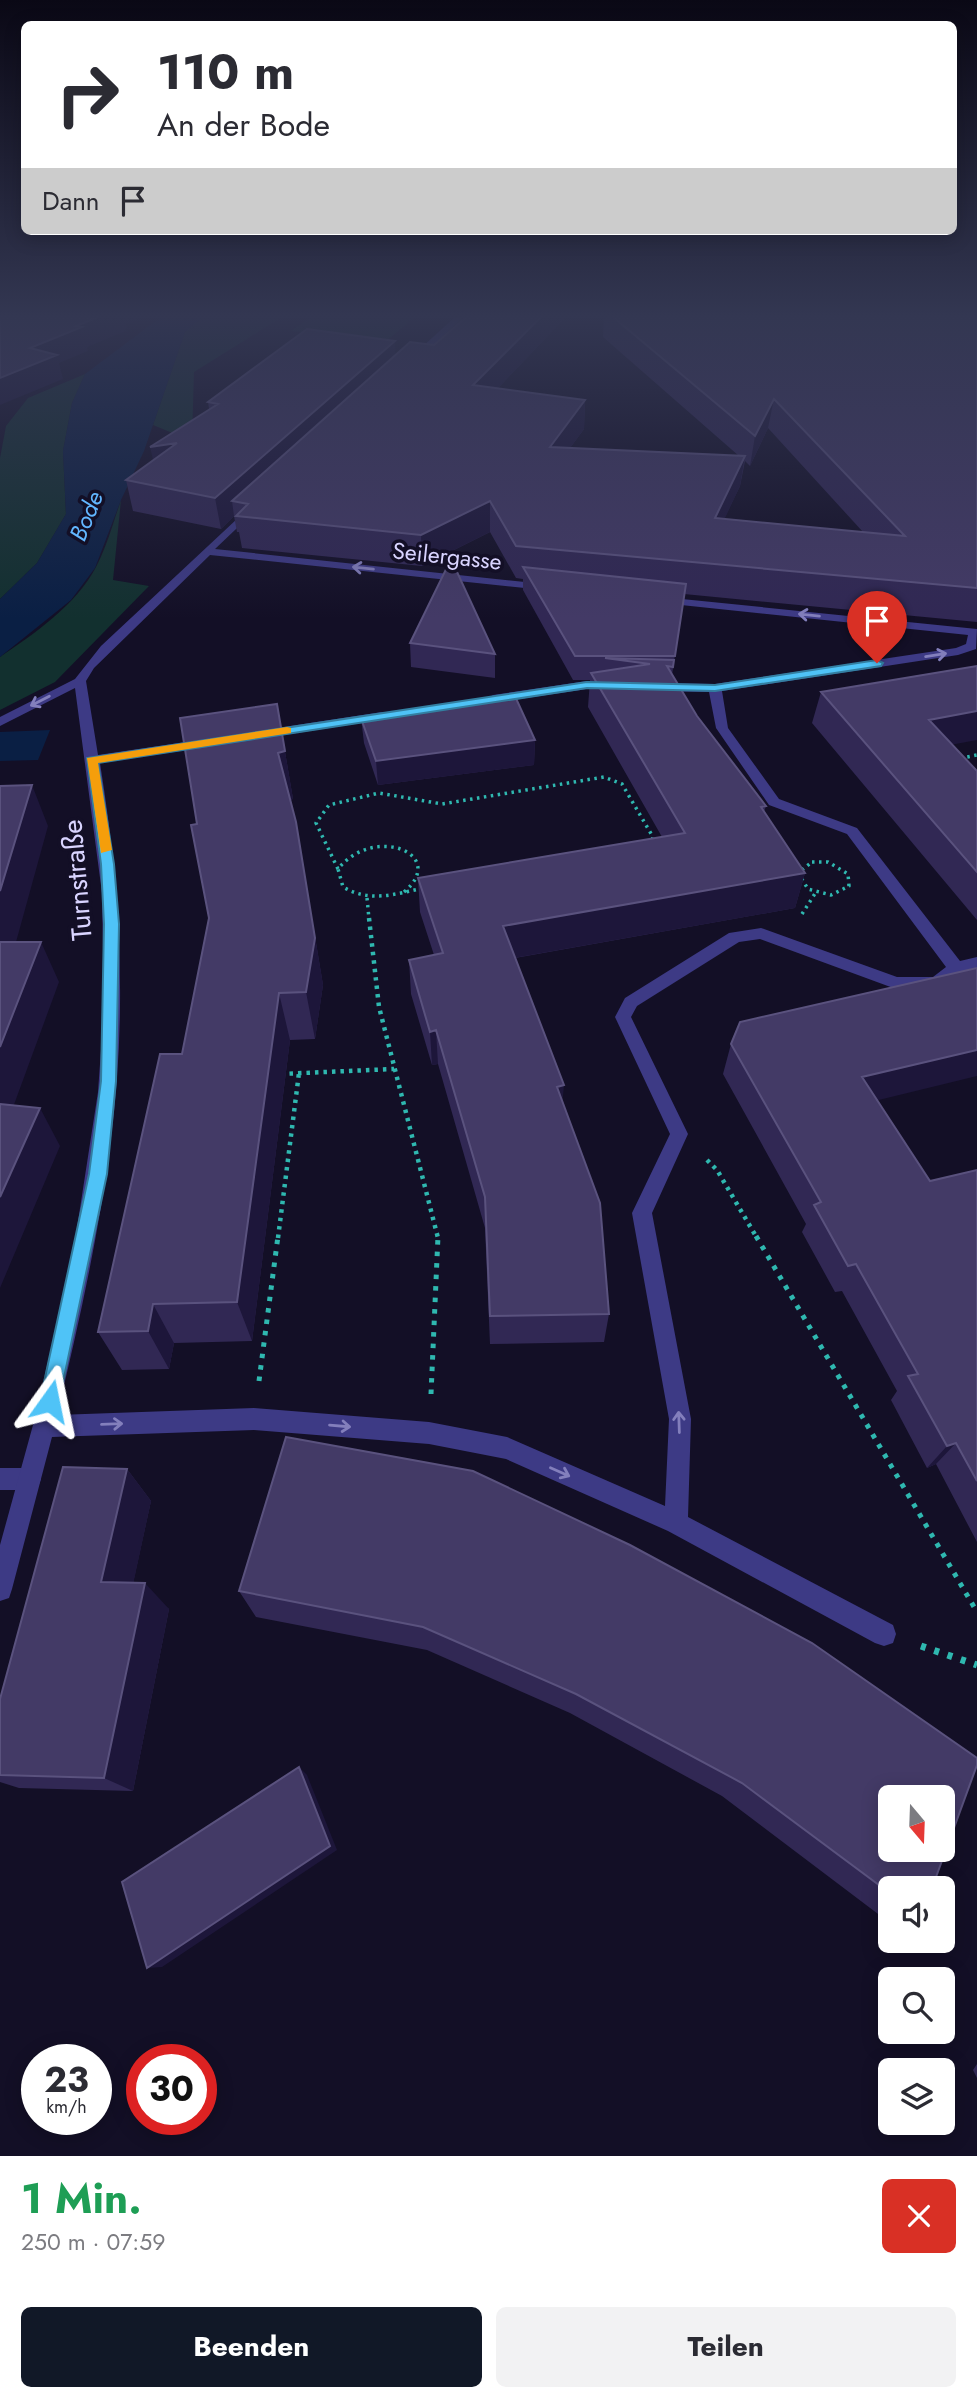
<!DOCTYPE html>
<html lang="de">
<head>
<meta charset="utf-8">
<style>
  body { margin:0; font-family:Jost,sans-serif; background:#f2f2f3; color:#2b2b33; height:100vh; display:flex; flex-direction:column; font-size:26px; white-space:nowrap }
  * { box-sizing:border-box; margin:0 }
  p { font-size:23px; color:#7c7c81 }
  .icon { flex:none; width:38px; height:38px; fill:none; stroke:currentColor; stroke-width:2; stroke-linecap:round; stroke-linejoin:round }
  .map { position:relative; height:2156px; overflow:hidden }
  .details { display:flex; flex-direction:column; background:#fff; flex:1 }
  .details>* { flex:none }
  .hud { position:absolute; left:21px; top:21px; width:936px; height:214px; border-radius:10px; box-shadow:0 4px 18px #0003; background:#fff; color:#2b2b33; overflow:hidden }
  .needle { width:46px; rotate:161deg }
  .controls { position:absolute; left:878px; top:1785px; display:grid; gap:14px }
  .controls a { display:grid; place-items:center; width:77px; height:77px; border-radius:10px; background:#fff; box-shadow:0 4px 18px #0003; font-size:35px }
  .speed { position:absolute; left:21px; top:2044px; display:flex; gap:14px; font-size:35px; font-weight:700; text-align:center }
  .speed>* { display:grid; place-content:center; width:91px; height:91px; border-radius:50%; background:#fff; box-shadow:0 4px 18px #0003; line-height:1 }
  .speed small { font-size:18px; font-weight:400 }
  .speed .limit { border:10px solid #d22; background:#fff; color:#111 }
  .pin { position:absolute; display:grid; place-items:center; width:60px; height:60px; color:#fff; margin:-72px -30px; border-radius:50% 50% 50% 0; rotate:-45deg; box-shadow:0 0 7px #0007 }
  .pin .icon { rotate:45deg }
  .me { position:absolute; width:77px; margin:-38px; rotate:12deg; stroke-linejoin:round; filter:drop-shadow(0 0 5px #0008) }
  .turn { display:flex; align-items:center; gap:24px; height:147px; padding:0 21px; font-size:32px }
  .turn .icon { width:91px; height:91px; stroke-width:2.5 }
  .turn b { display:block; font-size:49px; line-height:60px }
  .then { display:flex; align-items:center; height:66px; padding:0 21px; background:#0003; gap:14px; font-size:26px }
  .round { display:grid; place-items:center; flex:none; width:74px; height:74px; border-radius:10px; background:#f2f2f3 }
  .summary { display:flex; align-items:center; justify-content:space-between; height:119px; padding:0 21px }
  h1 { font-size:42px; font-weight:700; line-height:52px; color:#1e9e55 }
  .cta { display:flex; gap:14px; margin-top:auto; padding:14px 21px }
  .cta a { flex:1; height:80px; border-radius:10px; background:#111827; color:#fff; font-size:28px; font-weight:700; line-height:80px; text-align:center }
  .cta a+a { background:#f2f2f3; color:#2b2b33 }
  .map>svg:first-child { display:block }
  .green { fill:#12302f }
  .water { fill:#0a1f44 }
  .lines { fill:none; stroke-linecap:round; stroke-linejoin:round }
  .path-far3 { stroke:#2fb8b0; stroke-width:3.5; stroke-dasharray:2.5 4.5; stroke-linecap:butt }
  .path-far2 { stroke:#2fb8b0; stroke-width:4.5; stroke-dasharray:3.5 5; stroke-linecap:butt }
  .path-far1 { stroke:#2fb8b0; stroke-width:5; stroke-dasharray:4.5 7; stroke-linecap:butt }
  .path { stroke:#2fb8b0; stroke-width:7; stroke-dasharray:5 9; stroke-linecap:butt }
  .lane { fill:#3d3a85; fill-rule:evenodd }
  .street { fill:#3d3a85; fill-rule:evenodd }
  .wall { fill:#312854; fill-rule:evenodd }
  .shaded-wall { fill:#1d163a }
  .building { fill:#433a66; stroke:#5a527e; stroke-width:2; fill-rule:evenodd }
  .oneway { stroke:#837fbc }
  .route { fill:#4fc3f7; stroke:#337fa1; stroke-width:2 }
  .slow { fill:#f59e0b }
  .labels { text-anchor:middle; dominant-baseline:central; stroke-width:7; stroke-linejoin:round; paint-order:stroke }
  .far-street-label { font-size:23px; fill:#d9d4ff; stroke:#130f26 }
  .far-water-label { font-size:24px; font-style:italic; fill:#62b6ff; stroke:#130f26 }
  .street-label { font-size:28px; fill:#d9d4ff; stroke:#130f26 }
</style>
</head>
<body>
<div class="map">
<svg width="977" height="2156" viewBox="0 0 977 2156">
  <rect width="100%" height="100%" fill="#130f26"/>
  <path class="green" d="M203,317h79l-88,55 -2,69 -39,-16 32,-93z
    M311,317h104l-30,25 -94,-11z
    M85,374l-13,29 -9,48 3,63 -29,49 -37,36v-141l6,-32 22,-28z
    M121,500l-8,80 36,6 -94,96 -55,28v-53c34,-23 77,-53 96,-90 11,-21 17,-44 25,-67z"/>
  <path class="water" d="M161,317h42l-18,15 -41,119 -23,49 -26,68 -24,32 -71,57v-58l37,-36 29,-49 -3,-63 9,-48 13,-29z
    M50,730l-12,30 -38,1v-29z"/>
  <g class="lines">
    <path class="path-far3" d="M964,763l3,-6 10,-2
      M812,862h16l20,12 1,12 -18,9 -23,-6 -10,-16z
      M338,869l-22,-46 13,-18 50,-12 63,11 162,-27 18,7 31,53 -2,6
      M404,892c45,-38 -30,-68 -66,-23l5,18c27,16 52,7 81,1
      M367,898l2,21
      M802,914l14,-22"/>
    <path class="path-far2" d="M369,918l10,89 59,231
      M281,1074l113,-5
      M707,1160l10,10 40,68
      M278,1238l21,-165"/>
    <path class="path-far1" d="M756,1236l221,376
      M259,1381l19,-145
      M431,1394l7,-158"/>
    <path class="path" d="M921,1646l56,19"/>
    <path class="lane" d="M0,1468h30l8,3 3,8 -3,8 -8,3h-30z"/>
    <path class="street" d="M455,317h8l-47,45h-6v-4z
      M253,504l4,1v4l-42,40 329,35 6,3 -6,3 -334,-35 -116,113 -8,13 12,74 108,-16 7,4 -7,4 -106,16c13,81 21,161 20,243 -1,138 -31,275 -63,409l197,-7 175,14 78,15 158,69 4,-87 -37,-206 38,-79 -55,-117 10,-19 104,-65 32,-5 136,49h36l13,-10 -99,-133 -78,-29 -53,-77 -7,-36 -53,-1 -6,-4 6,-4 59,1 241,-36 10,-4 2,-9 -306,-32 -6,-3 6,-3 315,32 -1,20 -18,6 -236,36 6,37 51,71 78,29 103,133 17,-4v12l-16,4 -25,16h-40l-136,-50 -21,3 -102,64 -6,11 57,117 -36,79 39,206 -3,98 205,108 3,9 -3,9 -9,3 -9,-3 -207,-112 -162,-72 -77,-15 -175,-14 -202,7 -40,152 -3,9 -9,3v-56l33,-120 39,-165 26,-168 6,-84 -2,-115 -27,-205 -75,38v-9l75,-38 26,-33z
      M587,681h28l6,4 -6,4h-28l-94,14 -6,-4 6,-4z
      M382,712l5,1v6l-129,20 -6,-4 6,-4z"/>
  </g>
  <path class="wall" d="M566,317l-68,71 87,12 -1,29 -14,19 169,8 -136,-119 1,-20h373v305l-293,-28 -12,81 25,41 69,90 -2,6 41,61 -10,35 -280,50 48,144 46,212 -5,28 -114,2 -5,-116 -47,-164 -6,1 -21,-71 -2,-34 25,-5 -14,-43 -2,-34 244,-41 -74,-130 2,-27h-17l-50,-90v-11l-7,-1 -26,-46 -68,34 -180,-18 -3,-16h-2l-3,-16 -13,13 -88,-18 -7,-31 27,-20 56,-51 -1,-7 226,-57zM768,428l95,104 -139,-13 16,-33 5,-25 5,5z
    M410,643l85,11v24l-84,-11z
    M821,692l131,52 25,27v149l-165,-197z
    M277,704l16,95 -3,1 14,70 19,115 -8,54 -25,1 -38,301 -78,2 -5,26 -47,1 -24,-38 84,-278 27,-136 -12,-94z
    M361,718l174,22 -1,25 -156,20 -14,-42z
    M731,1044l146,56 53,81 47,-11v372l-41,-78 -9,4 -36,-68 6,-9 -55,-100 -7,1 -33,-60 4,-8 -83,-150z
    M286,1437l605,451v31l-5,1 -164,-124 -152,-83 -143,-63 -171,-33 -17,-26z
    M127,1469l24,32 -18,82 36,26 -36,182 -114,-3 -19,-6v-7z
    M977,2064v14l-4,-8z"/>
  <path class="shaded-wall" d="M98,317h46l-18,7 1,4h-2l1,3 -39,16 1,4 -29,12 4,16 -63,26v-27l30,-30 46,-22z
    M541,317h25l-92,96 -1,-28z
    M395,341l1,26 -164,134 2,15 -13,13 -6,-31z
    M774,399l-6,29 -18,38 5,-30z
    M585,400l-1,29 -36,49 2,-31z
    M177,443l-20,33 -7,-29z
    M745,456l-5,30 -30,64 5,-32z
    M490,501v31l-68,34 -1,-31z
    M277,704l16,95 -7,1 -8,-47z
    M977,711v29l-59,11 11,-31z
    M535,740l-1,25 -156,20 -2,-24z
    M32,785l16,41 -43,156 -5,-10v-81z
    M296,822l27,163 -8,54 -9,-47z
    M805,873l-10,35 -292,52v-34z
    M41,942l18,40 -58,158 -1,-2v-91z
    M279,993l11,47 -38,301 -15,-39z
    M436,1030l2,34 -6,1 -2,-33z
    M977,1050v26l-127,31 12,-30z
    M564,1085l-3,33 -4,-31z
    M40,1108l20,38 -60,142v-91z
    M153,1304l21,39 -5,26 -21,-38z
    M956,1443l-20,21 -9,4 20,-22z
    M127,1469l24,32 -23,107 -27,-26z
    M145,1583l24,26 -36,182 -29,-13z
    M299,1767l8,8 30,75 -175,117 -15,1z"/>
  <path class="building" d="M0,317h98l-22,9 6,1 -52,21 27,7 -57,23z
    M466,317h75l-68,68 112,15 -35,47 195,9 -30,62 190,18 -131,-137 -19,37 -142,-119h364v271l-461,-42 -26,-45 -69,34 -185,-19 12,-12 -16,-3 178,-159 24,3z
    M307,329l88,12 -180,157 -89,-18 51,-37 -27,4 68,-43 -10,-2z
    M451,559l44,95 -85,-11z
    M523,567l163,17 -11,72h-100z
    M605,658l69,2 -1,7 -6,-1 30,50 69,90 -5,1 44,66 -302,53 61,159 -7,2 43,116 9,111 -119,2 -5,-119 -49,-167 -6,2 -21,-72 34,-7 -25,-75 267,-45 -94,-160 59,-9z
    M977,666v45l-48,9 48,51v101l-156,-180z
    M514,694l21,46 -159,21 -15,-43z
    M277,704l8,47 -7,2 18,69 19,116 -9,54 -27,1 -42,309 -84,2 -5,27 -50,1 62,-278h22l27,-136 -18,-93 6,-1 -17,-106z
    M32,785l-32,106v-105z
    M0,942h41l-41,105z
    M977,968v82l-115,27 68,104 47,-11v311l-21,-38 -9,3 -39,-70 10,-2 -62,-110 -8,2 -34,-61 7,-3 -90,-158 9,-22z
    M0,1104l40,4 -40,89z
    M286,1437l187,34 157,74 182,98 165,115v7l-45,123h-41v6l-149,-111 -166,-89 -153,-67 -184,-36zM891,1797h52v53h-52z
    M63,1467l64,2 -26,113 44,1 -41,195 -104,-3v-76z
    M299,1767l31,79 -183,122 -25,-86z"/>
  <defs><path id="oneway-shaft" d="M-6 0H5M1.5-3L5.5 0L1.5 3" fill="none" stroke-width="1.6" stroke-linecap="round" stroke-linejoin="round" transform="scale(1.75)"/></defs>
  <g class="oneway">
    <use href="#oneway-shaft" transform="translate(363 568) rotate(-174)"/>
    <use href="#oneway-shaft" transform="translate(809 615) rotate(-174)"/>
    <use href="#oneway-shaft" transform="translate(936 655) rotate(-9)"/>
    <use href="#oneway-shaft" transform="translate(40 701) rotate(153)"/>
    <use href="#oneway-shaft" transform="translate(679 1422) rotate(-92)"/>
    <use href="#oneway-shaft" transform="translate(112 1424) rotate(-2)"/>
    <use href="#oneway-shaft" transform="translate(340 1426) rotate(5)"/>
    <use href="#oneway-shaft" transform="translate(560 1472) rotate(24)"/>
  </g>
  <linearGradient id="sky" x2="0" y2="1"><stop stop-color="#0a0815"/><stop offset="0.51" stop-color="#333752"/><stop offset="1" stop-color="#333752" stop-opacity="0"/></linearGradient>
  <rect width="977" height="619" fill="url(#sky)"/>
  <path class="route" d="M877,660l6,3 -2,3 -166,25 -128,-3 -489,75 16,101 5,60 -3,157 -9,93 -48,227 -2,7 -7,3 -7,-3 -3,-7 49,-227 12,-93 3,-157 -3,-60 -14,-106 500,-76 128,3z"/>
  <path class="slow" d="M287,727l4,1v5l-193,30 14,87 -11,3 -14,-95z"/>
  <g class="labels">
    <g class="far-street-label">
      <text transform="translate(447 556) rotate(6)">Seilergasse</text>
    </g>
    <g class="far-water-label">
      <text transform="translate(86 516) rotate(-68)">Bode</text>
    </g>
    <g class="street-label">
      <text transform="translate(77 880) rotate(-95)">Turnstraße</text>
    </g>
  </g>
</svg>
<div class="controls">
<a><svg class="needle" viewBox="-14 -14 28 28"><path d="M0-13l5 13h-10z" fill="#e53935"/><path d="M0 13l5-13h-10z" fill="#7c7c81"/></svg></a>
<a><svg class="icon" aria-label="sound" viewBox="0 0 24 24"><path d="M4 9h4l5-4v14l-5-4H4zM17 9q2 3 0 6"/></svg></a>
<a><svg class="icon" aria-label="search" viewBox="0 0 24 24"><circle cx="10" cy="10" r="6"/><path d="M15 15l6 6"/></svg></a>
<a><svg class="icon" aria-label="layers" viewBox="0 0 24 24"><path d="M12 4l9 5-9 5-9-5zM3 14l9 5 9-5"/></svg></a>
</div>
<div class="speed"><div>23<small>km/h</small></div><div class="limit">30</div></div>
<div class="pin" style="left:877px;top:663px;background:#d93025"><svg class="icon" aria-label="arrive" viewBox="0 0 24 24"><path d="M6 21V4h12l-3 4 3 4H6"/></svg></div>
<svg class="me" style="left:50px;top:1401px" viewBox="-20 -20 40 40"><path d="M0-17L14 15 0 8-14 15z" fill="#4fc3f7" stroke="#fff" stroke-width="4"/></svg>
<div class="hud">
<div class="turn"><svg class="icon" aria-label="right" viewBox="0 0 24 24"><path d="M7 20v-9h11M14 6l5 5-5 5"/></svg><div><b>110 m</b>An der Bode</div></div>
<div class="then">Dann<svg class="icon" aria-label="arrive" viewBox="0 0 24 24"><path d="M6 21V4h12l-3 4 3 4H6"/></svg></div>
</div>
</div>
<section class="details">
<div class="summary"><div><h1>1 Min.</h1><p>250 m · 07:59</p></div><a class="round" style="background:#d93025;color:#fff"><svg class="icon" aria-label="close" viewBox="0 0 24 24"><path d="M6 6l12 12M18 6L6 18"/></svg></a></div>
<div class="cta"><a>Beenden</a><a>Teilen</a></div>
</section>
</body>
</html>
